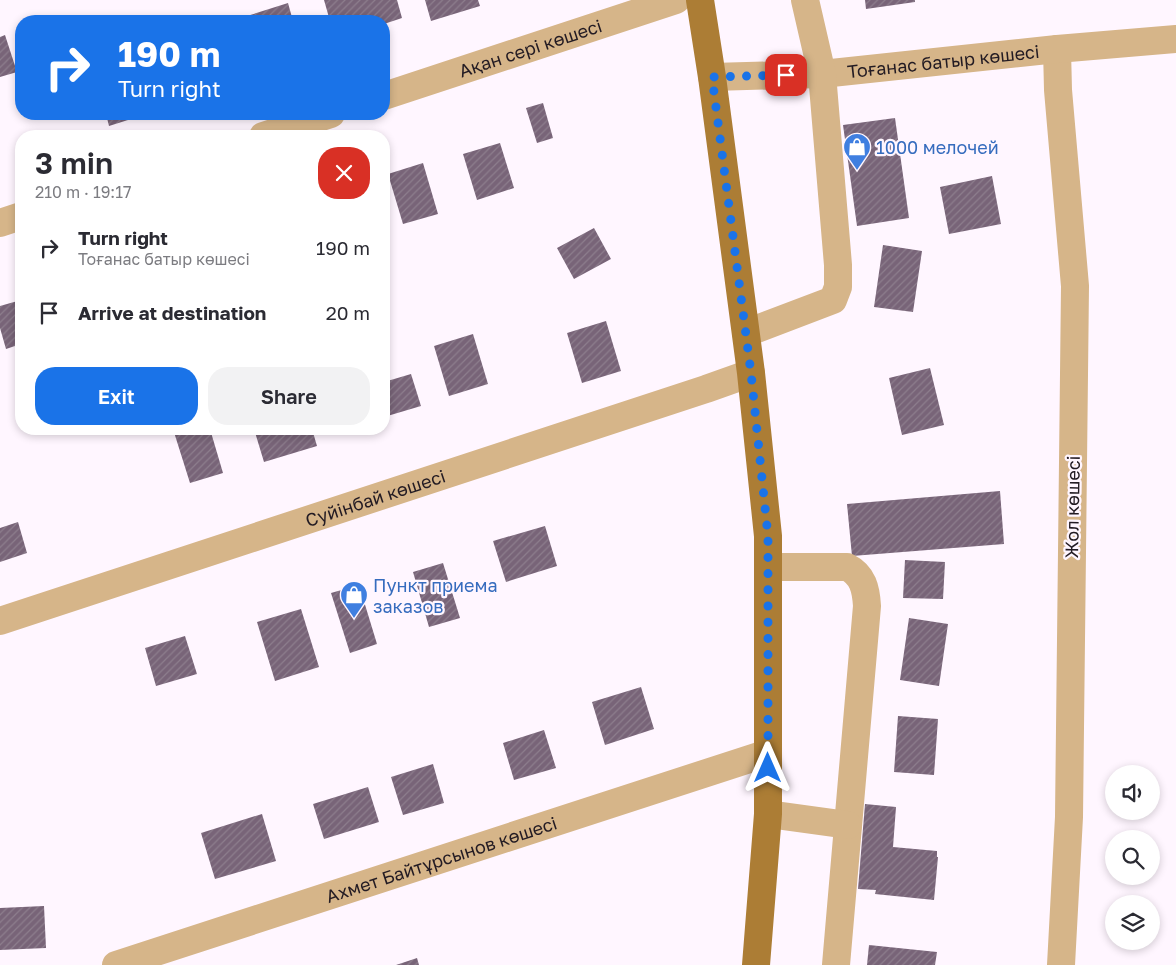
<!DOCTYPE html>
<html lang="en">
<head>
<meta charset="utf-8">
<style>
  body { margin:0; font-family:"Golos Text",sans-serif; background:#f2f2f3; color:#2b2b33; height:100vh; display:flex; flex-direction:column; font-size:19px; white-space:nowrap }
  * { box-sizing:border-box; margin:0 }
  p { font-size:16px; color:#7c7c81 }
  .icon { flex:none; width:28px; height:28px; fill:none; stroke:currentColor; stroke-width:2; stroke-linecap:round; stroke-linejoin:round }
  .map { position:relative; flex:1; overflow:hidden }
  .side { position:absolute; left:15px; top:130px; width:375px; height:305px; display:flex; flex-direction:column; background:#fff; border-radius:20px; box-shadow:0 2px 8px #0003 }
  .side>* { flex:none }
  .hud { position:absolute; left:15px; top:15px; width:375px; height:105px; border-radius:20px; box-shadow:0 2px 8px #0003; background:#1a73e8; color:#fff; overflow:hidden }
  .fabs { position:absolute; left:1105px; top:765px; display:grid; gap:10px }
  .fabs a { display:grid; place-items:center; width:55px; height:55px; border-radius:50%; background:#fff; box-shadow:0 2px 8px #0003; font-size:25px }
  .pin { position:absolute; display:grid; place-items:center; width:42px; height:42px; color:#fff; margin:-21px; border-radius:10px; box-shadow:0 2px 8px #0006 }
  .me { position:absolute; width:55px; margin:-28px; rotate:0deg; stroke-linejoin:round; filter:drop-shadow(0 0 4px #0008) }
  .turn { display:flex; align-items:center; gap:18px; height:105px; padding:0 20px; font-size:22px }
  .turn .icon { width:65px; height:65px; stroke-width:2.5 }
  .turn b { display:block; font-size:35px; line-height:42px }
  .round { display:grid; place-items:center; flex:none; width:52px; height:52px; border-radius:20px; background:#f2f2f3 }
  .summary { display:flex; align-items:center; justify-content:space-between; height:85px; padding:0 20px }
  h1 { font-size:30px; font-weight:600; line-height:38px }
  .primary-button { display:flex; gap:10px; margin-top:auto; padding:10px 20px }
  .primary-button a { flex:1; height:58px; border-radius:20px; background:#1a73e8; color:#fff; font-size:20px; font-weight:600; line-height:58px; text-align:center }
  .primary-button a+a { background:#f2f2f3; color:#2b2b33 }
  ul { padding:0; list-style:none }
  li { display:flex; align-items:center; gap:15px; height:65px; padding:0 20px }
  li div { flex:1 }
  li b { display:block; font-size:19px }
  li em { font-style:normal }
  .map>svg:first-child { display:block }
  .building { fill:url(#building-hatch) }
  .lines { fill:none; stroke-linecap:round; stroke-linejoin:round }
  .minor { stroke:#d6b589; stroke-width:28 }
  .major { stroke:#ac7d35; stroke-width:28 }
  .route { stroke:#1a73e8; stroke-width:9; stroke-dasharray:0 16.2 }
  .labels { text-anchor:middle; dominant-baseline:central; stroke-width:4.5; stroke-linejoin:round; paint-order:stroke }
  .street-label { font-size:18px; fill:#231b23; stroke:#fff6ff }
  .shop-label { font-size:18px; fill:#366cbe; stroke:#fff6ff; text-anchor:start }
</style>
</head>
<body>
<div class="map">
<svg width="1176" height="965" viewBox="0 0 1176 965">
  <defs>
    <pattern id="building-hatch" width="6" height="6" patternUnits="userSpaceOnUse" patternTransform="scale(1.25)"><rect width="6" height="6" fill="#786478"/><path d="M-1 1l2-2M0 6l6-6M5 7l2-2" fill="none" stroke="#8d7e8d"/></pattern>
  </defs>
  <rect width="100%" height="100%" fill="#fff6ff"/>
  <path class="building" d="M324,0h73l5,18 -18,6v-3h-54z
    M425,0h53l2,6 -49,15z
    M865,0h50v2l-49,7z
    M288,3l5,18h-45l-1,-5z
    M5,35l12,37 -17,5v-40z
    M543,103l10,35 -16,5 -11,-35z
    M106,114h41l-38,12z
    M895,118l14,100 -52,8 -14,-101z
    M500,143l14,45 -37,12 -14,-46z
    M423,163l15,51 -35,10 -15,-50z
    M992,176l9,48 -52,10 -9,-47z
    M594,228l17,31 -37,20 -17,-31z
    M883,245l39,6 -9,61 -39,-5z
    M21,300v44l-15,5 -6,-21v-22z
    M606,321l15,50 -39,12 -15,-50z
    M473,334l15,50 -39,12 -15,-50z
    M930,368l14,57 -42,10 -13,-57z
    M411,374l10,32 -37,11v-35z
    M173,429h37l13,44 -33,10z
    M254,429h58l5,17 -53,16z
    M1000,491l4,53 -152,12 -5,-52z
    M18,522l9,31 -27,9v-34z
    M545,526l12,40 -51,16 -13,-41z
    M905,560l40,2 -2,37 -40,-1z
    M443,563l17,55 -31,9 -16,-55z
    M359,585l18,59 -27,9 -19,-60z
    M301,609l18,58 -44,14 -18,-59z
    M909,618l39,6 -9,62 -39,-6z
    M185,636l12,38 -41,12 -11,-38z
    M641,687l13,42 -49,16 -13,-43z
    M898,716l40,3 -4,56 -40,-3z
    M544,730l12,38 -42,12 -11,-37z
    M433,764l11,39 -41,12 -12,-38z
    M368,787l11,35 -55,17 -11,-35z
    M865,804l31,3 -3,40 44,4v6h1l-4,43 -59,-6 1,-4 -18,-1z
    M262,814l14,47 -61,18 -14,-46z
    M44,906l2,42 -46,2v-42z
    M869,945l68,7 -2,13h-68z
    M417,958l2,7h-23z"/>
  <g class="lines">
    <g class="minor">
      <path d="M1057,49l1,41 17,196 -6,531 -8,148"/>
      <path id="s1" d="M712,77l110,-3 235,-25 119,-10"/>
      <path id="s2" d="M384,96l292,-96"/>
      <path d="M263,136l68,-22"/>
      <path d="M0,223l21,-7"/>
      <path d="M746,333l87,-33 5,-13v-22l-16,-191 -17,-74"/>
      <path d="M769,567h78c16,8 19,22 20,39l-31,359"/>
      <path id="s3" d="M0,621l706,-232 45,-16"/>
      <path d="M768,814l80,11"/>
      <path id="s4" d="M116,965l652,-212"/>
    </g>
    <path class="major" d="M700,0l12,77 39,296 17,163v278l-12,151"/>
  </g>
  <g class="lines">
    <path class="route" d="M768,768v-232l-17,-163 -39,-296 74,-2"/>
  </g>
  <defs>
    <symbol id="shop-pin" viewBox="-11 -11 22 30"><path d="M0 17L-7.5 6A9.5 9.5 0 1 1 7.5 6Z" fill="#3f7fe0" stroke="#fff6ff"/><path d="M-5-2.5h2.3a2.7 3.5 0 0 1 5.4 0H5L5.5 6h-11ZM-1.5-2.5h3a1.5 2.3 0 0 0-3 0Z" fill="#fff"/></symbol>
  </defs>
  <g fill-rule="evenodd">
    <use href="#shop-pin" x="841" y="131" width="32" height="43"/>
    <use href="#shop-pin" x="338" y="579" width="32" height="43"/>
  </g>
  <g class="labels">
    <g class="street-label">
      <text stroke="none"><textPath href="#s2" startOffset="154">Ақан сері көшесі</textPath></text>
      <text stroke="none"><textPath href="#s1" startOffset="232">Тоғанас батыр көшесі</textPath></text>
      <text stroke="none"><textPath href="#s3" startOffset="395">Суйінбай көшесі</textPath></text>
      <text transform="translate(1072 507) rotate(-89)">Жол көшесі</text>
      <text stroke="none"><textPath href="#s4" startOffset="342">Ахмет Байтұрсынов көшесі</textPath></text>
    </g>
    <g class="shop-label">
      <text x="876" y="147">1000 мелочей</text>
      <text x="373" y="585">Пункт приема<tspan x="373" dy="21">заказов</tspan></text>
    </g>
  </g>
</svg>
<div class="fabs">
<a><svg class="icon" aria-label="sound" viewBox="0 0 24 24"><path d="M4 9h4l5-4v14l-5-4H4zM17 9q2 3 0 6"/></svg></a>
<a><svg class="icon" aria-label="search" viewBox="0 0 24 24"><circle cx="10" cy="10" r="6"/><path d="M15 15l6 6"/></svg></a>
<a><svg class="icon" aria-label="layers" viewBox="0 0 24 24"><path d="M12 4l9 5-9 5-9-5zM3 14l9 5 9-5"/></svg></a>
</div>
<div class="pin" style="left:786px;top:75px;background:#d93025"><svg class="icon" aria-label="arrive" viewBox="0 0 24 24"><path d="M6 21V4h12l-3 4 3 4H6"/></svg></div>
<svg class="me" style="left:768px;top:768px" viewBox="-20 -20 40 40"><path d="M0-17L14 15 0 8-14 15z" fill="#1a73e8" stroke="#fff" stroke-width="4"/></svg>
<div class="hud">
<div class="turn"><svg class="icon" aria-label="right" viewBox="0 0 24 24"><path d="M7 20v-9h11M14 6l5 5-5 5"/></svg><div><b>190 m</b>Turn right</div></div>
</div>
<section class="side">
<div class="summary"><div><h1>3 min</h1><p>210 m · 19:17</p></div><a class="round" style="background:#d93025;color:#fff"><svg class="icon" aria-label="close" viewBox="0 0 24 24"><path d="M6 6l12 12M18 6L6 18"/></svg></a></div>
<ul>
<li><svg class="icon" aria-label="right" viewBox="0 0 24 24"><path d="M7 20v-9h11M14 6l5 5-5 5"/></svg><div><b>Turn right</b><p>Тоғанас батыр көшесі</p></div><em>190 m</em></li>
<li><svg class="icon" aria-label="arrive" viewBox="0 0 24 24"><path d="M6 21V4h12l-3 4 3 4H6"/></svg><div><b>Arrive at destination</b></div><em>20 m</em></li>
</ul>
<div class="primary-button"><a>Exit</a><a>Share</a></div>
</section>
</div>
</body>
</html>
